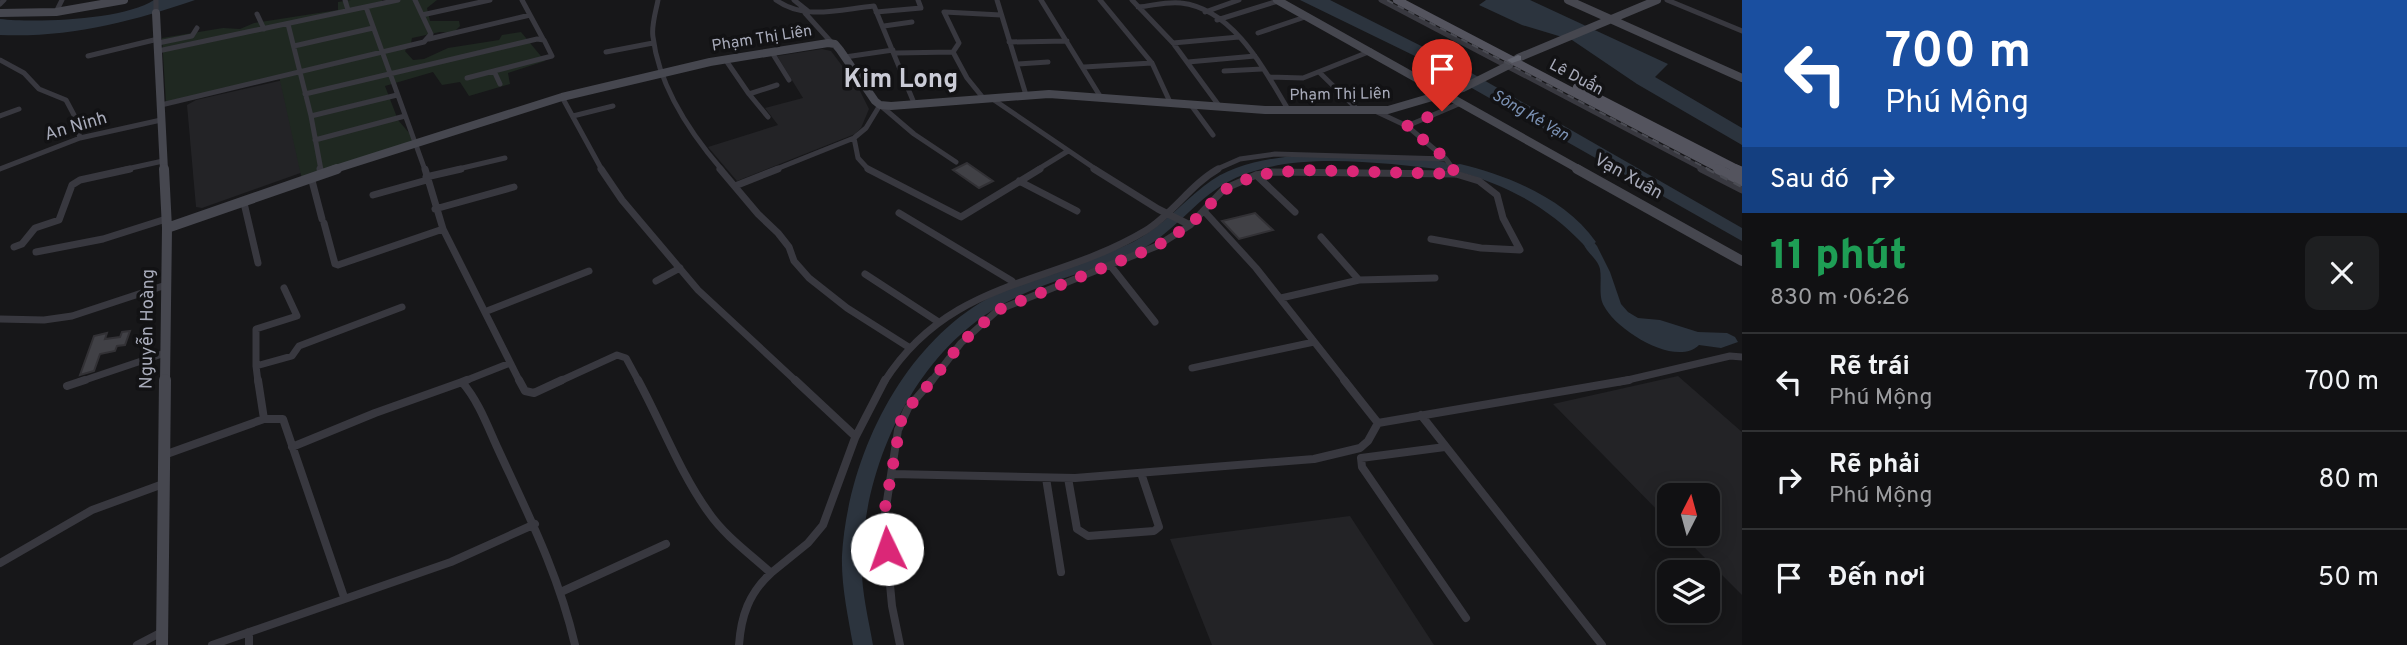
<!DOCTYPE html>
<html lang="vi">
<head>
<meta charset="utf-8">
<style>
  body { margin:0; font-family:Overpass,sans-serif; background:#1e1f21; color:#f1f3f6; height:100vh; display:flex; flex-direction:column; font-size:26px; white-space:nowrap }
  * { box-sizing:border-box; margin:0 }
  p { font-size:23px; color:#9c9da0 }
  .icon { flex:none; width:38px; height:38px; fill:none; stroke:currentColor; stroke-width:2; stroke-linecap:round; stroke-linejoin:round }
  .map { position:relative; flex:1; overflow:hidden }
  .side { display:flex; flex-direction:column; background:#111113; width:665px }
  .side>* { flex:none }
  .guide { background:#1a4fa0; color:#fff; overflow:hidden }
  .needle { width:46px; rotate:6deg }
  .buttons { position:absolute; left:1657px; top:483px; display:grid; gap:14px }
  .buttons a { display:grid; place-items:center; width:63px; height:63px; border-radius:14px; background:#111113; box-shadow:0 4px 18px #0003,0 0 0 2px #303133; font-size:35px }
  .pin { position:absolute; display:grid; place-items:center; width:60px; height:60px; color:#fff; margin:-72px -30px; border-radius:50% 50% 50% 0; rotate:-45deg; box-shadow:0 0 7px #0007 }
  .pin .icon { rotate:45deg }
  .me { position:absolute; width:77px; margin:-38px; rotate:357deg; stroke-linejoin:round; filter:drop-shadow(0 0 5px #0008) }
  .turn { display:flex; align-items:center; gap:24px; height:147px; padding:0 28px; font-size:32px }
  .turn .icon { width:91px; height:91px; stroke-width:2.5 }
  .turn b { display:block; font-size:49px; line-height:60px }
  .then { display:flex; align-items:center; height:66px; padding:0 28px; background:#0003; gap:14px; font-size:26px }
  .round { display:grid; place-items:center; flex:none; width:74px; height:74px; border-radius:14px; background:#1e1f21 }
  .summary { display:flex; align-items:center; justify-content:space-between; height:119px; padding:0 28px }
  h1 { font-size:42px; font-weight:800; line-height:52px; color:#1e9e55 }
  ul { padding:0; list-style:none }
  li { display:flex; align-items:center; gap:21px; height:98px; padding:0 28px; border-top:2px solid #303133 }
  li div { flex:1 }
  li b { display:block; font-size:26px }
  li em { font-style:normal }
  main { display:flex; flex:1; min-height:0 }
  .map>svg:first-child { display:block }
  .built { fill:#232326 }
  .green { fill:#1f2821 }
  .water { fill:#2c343e }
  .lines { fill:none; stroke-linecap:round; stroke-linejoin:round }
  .river { fill:#2c343e; fill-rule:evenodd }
  .building { fill:#414146; stroke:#323135; stroke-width:2 }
  .street-far2 { stroke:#38383f; stroke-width:5 }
  .street-far1 { stroke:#38383f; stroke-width:7 }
  .street { stroke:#38383f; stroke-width:8 }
  .secondary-far2 { stroke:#46474f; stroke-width:8 }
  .secondary-far1 { stroke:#46474f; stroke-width:10 }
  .secondary { stroke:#46474f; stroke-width:12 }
  .primary-far1 { stroke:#54545e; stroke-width:8 }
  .primary { stroke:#54545e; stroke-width:10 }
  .highway { fill:#636570; fill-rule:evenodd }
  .rail-far1 { stroke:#4b4c54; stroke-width:2; stroke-dasharray:7 5; stroke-linecap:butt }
  .rail { stroke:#4b4c54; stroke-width:2.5; stroke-dasharray:8 7; stroke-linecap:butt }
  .route { stroke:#db2777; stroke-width:12; stroke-dasharray:0 21.6 }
  .labels { text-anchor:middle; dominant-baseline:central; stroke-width:7; stroke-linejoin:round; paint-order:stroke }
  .far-street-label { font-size:16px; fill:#a8abba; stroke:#121214 }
  .far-water-label { font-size:16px; font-style:italic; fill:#7d94b7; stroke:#121214 }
  .street-label { font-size:18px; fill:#a8abba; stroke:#121214 }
  .far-town-label { font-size:26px; font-weight:bold; fill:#cacbd6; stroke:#121214 }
</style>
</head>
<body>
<main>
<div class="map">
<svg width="1742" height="645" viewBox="0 0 1742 645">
  <rect width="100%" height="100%" fill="#171719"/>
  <path class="built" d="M822,49l9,2 27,36 11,22 -8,19 -6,6 -118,47 -29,-34 70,-22 -13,-17 38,-10 -26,-42z
    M292,78l14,93 -104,37 -6,-1 -9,-102 9,-5z
    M1678,376l64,56v163l-61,-61h27v-39h-38l-1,27 -116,-118z
    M1350,516l84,129h-222l-42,-106z"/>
  <path class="green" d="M351,0h31v3l13,-3h42l-10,8 3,13h29l1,5 -7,7 -13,-1 -28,6 -1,5 -6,8 8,9 11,-1 24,-11 51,-8 3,-5 19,-3 24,29 -37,12 2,11 -41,12 -9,-14 -18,3 -9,-13 -48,14 13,34 19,22 -115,38 -23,-104 -113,27 -4,-65 61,-10 17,1 14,-6 84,-13v-8z"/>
  <path class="water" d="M154,0h41c-64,22 -127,38 -195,35v-16c36,4 124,1 154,-19z
    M1300,0h30l117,59 295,169v13l-325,-184z
    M1486,0h44l138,64 -13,13 87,51v17l-105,-61 -65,-44 -50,-15 -43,-20z
    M1576,228l12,7 9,11 13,26 11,32 7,8 10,6 22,2 38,12 29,1 8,4 3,5 -17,6 -22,-3c-23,23 -83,-15 -95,-39 -6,-10 -2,-25 -4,-37 -2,-9 -10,-14 -15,-22 -4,-6 -5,-13 -9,-19z"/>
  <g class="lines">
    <path class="river" d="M1330,154c22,1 110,1 123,12l-7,4c-66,-7 -160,-21 -220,13 -32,18 -53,51 -88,68 -43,20 -91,29 -133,52 -88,47 -139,156 -143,253 -2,30 6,60 11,89h-20c-5,-29 -12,-60 -11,-90 6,-99 61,-213 152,-260 44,-23 94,-31 139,-53 27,-14 47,-37 71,-56 35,-28 83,-30 126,-32z
      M1460,164c50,12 106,35 136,78l-7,5 -5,-2c-36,-38 -78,-61 -129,-74v-6z"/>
  </g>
  <path class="building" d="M967,163l26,18 -14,7 -26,-18z
    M1255,213l18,17 -34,9 -17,-18z
    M130,331l-5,14 -8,1 -2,5 -15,3 -6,17 -14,4 14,-39 13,-3 -2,6 15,-2 2,-5z"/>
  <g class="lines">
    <path class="street-far2" d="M156,0v13
      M345,0l3,10
      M522,0l21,39
      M658,0c-2,11 -7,26 -5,37 6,49 38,97 69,133
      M776,0c29,21 65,9 98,6l40,97
      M794,0l15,12
      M997,0l29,95
      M1041,0l59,96
      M1100,0l52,63 18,39
      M1132,0l41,43 47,64
      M1381,0l324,170
      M1667,0l75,31
      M0,4l4,-4
      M366,7l59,163
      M1138,7c14,-1 29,-6 43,-4 53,6 84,68 108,108
      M56,12l6,-12
      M876,12l45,-4 -3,-8
      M1205,12l34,-12
      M805,13l27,30
      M257,14l7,15
      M422,15l68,-15
      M1217,20l61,-19
      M288,24l23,92 10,54
      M884,26l28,-4
      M1258,33l50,-17
      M429,39l101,-24
      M1009,42l58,-1
      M158,43l34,-7 5,-8
      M1173,43l66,-6
      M294,46l79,-18
      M158,51l240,-51
      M771,51l18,29
      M606,52l47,-9
      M896,53l57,-1
      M88,56l70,-17
      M845,57l48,-7
      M725,59l24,35 28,-9
      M0,60l24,13 15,16 27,11 8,15 6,23
      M1188,62l67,-6
      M1018,64l30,-2
      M1084,67l68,-4
      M1224,71l38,-2
      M1319,72l40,39
      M1269,77l34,1 68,-27
      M467,78l27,-7
      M305,94l232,-55 7,1 8,16 -58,15 6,13
      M749,94l19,23
      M562,97l40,73
      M991,98l106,72
      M984,99l-17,-21 -14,-26 6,-9 -15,-31 57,3
      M161,105l263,-63 7,-8 -16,-34
      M1191,105l22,30
      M1375,111l32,15
      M0,116l19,-7
      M311,116l86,-21
      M573,116l40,-10
      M315,140l90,-24
      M0,169l80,-31 81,-18
      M122,170l41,-9
      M454,170l51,-12
      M774,170l80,-32
      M869,170l-11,-12 -4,-20 12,-10 14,-23 34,29 42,28
      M1037,170l31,-19
      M1215,170l25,-11 35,-5 171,5
      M1454,170l-8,-11 -39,-33 54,-23"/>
    <path class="street-far1" d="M320,169l1,4
      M425,169l18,60 77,153
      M601,169l21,31 76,90 99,92
      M720,169l38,45 20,19 11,14 5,14 15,17 38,30 63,40
      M868,169l93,48 79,-48
      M1094,169l64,40 32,16
      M1452,169l4,5
      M1701,169l41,21
      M1256,175l39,37
      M311,177l11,42
      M426,177l35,-8
      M1019,181l58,30
      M735,186l43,-17
      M373,195l54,-15
      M244,203l14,60
      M435,209l79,-22
      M1204,211l52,57 90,114
      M899,213l113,68
      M324,223l11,41 3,1 105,-36
      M1321,237l38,43
      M14,247l8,-3 13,-16 24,-8 13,-35 8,-5 50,-11
      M36,252l67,-13 63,-20
      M1110,265l45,57
      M865,274l72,47
      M656,281l24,-13
      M1281,298l78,-18 76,-2
      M487,311l102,-40
      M0,319l44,1 28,-4 94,-31
      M256,366v-37l41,-13 -13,-28
      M1192,368l122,-26
      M79,382l86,-29
      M258,382l-2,-16 36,-10 7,-10 103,-39
      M462,382l48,-19
      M558,382l59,-27 9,3 13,24
      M884,382c67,-105 167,-95 261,-151 28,-17 45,-46 73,-62
      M931,382l30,-39 37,-33 159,-64 33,-21 34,-36 32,-14 16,-3 184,2 23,7 18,14 6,23 17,32 -39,-2 -50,-9
      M1619,382l111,-26 12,1"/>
    <path class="street" d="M258,380l6,39
      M519,380l6,11 9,2 28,-13
      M638,380c24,44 42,93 71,133 16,23 41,41 62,60 -22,20 -30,43 -32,72
      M795,380l60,56
      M1344,380l34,43 251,-43
      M462,382l5,-2
      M67,386l18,-6
      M1421,415l181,230
      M292,447l83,-34 87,-31c17,20 25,43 36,67 30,65 61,126 77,196
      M1445,447l-84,11 1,9 104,151
      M164,455l100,-36h19l61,178
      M892,474l183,4 239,-19 46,-11 8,-7 10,-18
      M1046,478l15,94
      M1068,478l9,51 11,7 66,-5 5,-4 -18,-54
      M0,563l92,-53 71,-26
      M771,573l37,-30 15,-18 32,-87 30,-58
      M563,591l103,-47
      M249,632v13
      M137,645l25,-13
      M212,645l239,-83 84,-38
      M900,645l-8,-39 -8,-86 14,-90 10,-22 24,-28"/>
    <path class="secondary-far2" d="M1277,0l303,170
      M1568,0l174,78
      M0,13l56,-1 68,-12
      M156,13l8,157
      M1518,58l139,-58
      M332,170l230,-73 148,-35 118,-19 7,1 5,6 35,51 5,4 11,1 158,-12 216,16h123l75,-22 46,-23 3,-5"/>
    <path class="secondary-far1" d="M164,169l3,59 -2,154
      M1577,169l165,92
      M167,228l170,-59"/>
    <path class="secondary" d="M162,645l3,-265"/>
    <path class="primary-far1" d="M1397,0l325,170
      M1577,87l162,83"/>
    <path class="primary" d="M1718,169l24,12
      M1735,169l7,3"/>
    <path class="highway" d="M1518,55l3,1v4l-9,3 -5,-3z"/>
    <path class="rail-far1" d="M1387,0l323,170"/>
    <path class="rail" d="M1707,169l35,18"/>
  </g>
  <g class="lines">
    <path class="route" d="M887,549l-2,-41 16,-87 7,-13 23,-26 30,-39 37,-33 159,-64 33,-21 34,-35 32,-15 45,-5 155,4 -10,-15 -39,-33 35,-15"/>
  </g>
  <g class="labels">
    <g class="far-street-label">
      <text transform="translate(762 39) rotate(-9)">Phạm Thị Liên</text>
      <text transform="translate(1576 78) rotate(28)">Lê Duẩn</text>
      <text transform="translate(1340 95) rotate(-1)">Phạm Thị Liên</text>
    </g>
    <g class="far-water-label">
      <text transform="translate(1530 116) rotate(30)">Sông Kẻ Vạn</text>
    </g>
    <g class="street-label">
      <text transform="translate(76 127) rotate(-16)">An Ninh</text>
      <text transform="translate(1628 177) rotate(29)">Vạn Xuân</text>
      <text transform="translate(148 329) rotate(-89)">Nguyễn Hoàng</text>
    </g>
    <g class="far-town-label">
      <text x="901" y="80">Kim Long</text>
    </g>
  </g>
</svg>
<div class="buttons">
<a><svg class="needle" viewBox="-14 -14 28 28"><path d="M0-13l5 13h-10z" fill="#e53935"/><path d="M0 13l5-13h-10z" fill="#9c9da0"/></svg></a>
<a><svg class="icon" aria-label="layers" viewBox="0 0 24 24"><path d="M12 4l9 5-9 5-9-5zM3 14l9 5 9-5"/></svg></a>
</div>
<div class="pin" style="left:1442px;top:111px;background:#d93025"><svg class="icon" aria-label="arrive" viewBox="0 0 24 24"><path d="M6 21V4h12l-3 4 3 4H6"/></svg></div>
<svg class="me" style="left:887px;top:549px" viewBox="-20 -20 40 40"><circle r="19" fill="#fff"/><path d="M0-13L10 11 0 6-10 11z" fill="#db2777"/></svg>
</div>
<section class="side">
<div class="guide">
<div class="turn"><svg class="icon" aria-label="left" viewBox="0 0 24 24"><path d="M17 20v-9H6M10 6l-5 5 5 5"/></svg><div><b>700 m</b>Phú Mộng</div></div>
<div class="then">Sau đó<svg class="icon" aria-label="right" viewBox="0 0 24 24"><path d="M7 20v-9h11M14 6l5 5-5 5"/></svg></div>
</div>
<div class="summary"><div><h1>11 phút</h1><p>830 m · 06:26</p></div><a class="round"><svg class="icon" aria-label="close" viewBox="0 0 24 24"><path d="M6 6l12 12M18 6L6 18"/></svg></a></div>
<ul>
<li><svg class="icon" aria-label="left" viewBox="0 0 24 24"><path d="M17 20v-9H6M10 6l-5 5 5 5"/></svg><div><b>Rẽ trái</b><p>Phú Mộng</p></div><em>700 m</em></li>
<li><svg class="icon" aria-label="right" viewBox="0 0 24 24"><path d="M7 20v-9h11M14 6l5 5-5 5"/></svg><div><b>Rẽ phải</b><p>Phú Mộng</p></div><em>80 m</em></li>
<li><svg class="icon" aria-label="arrive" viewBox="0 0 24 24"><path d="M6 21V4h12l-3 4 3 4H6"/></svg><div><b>Đến nơi</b></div><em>50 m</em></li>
</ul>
</section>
</main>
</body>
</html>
